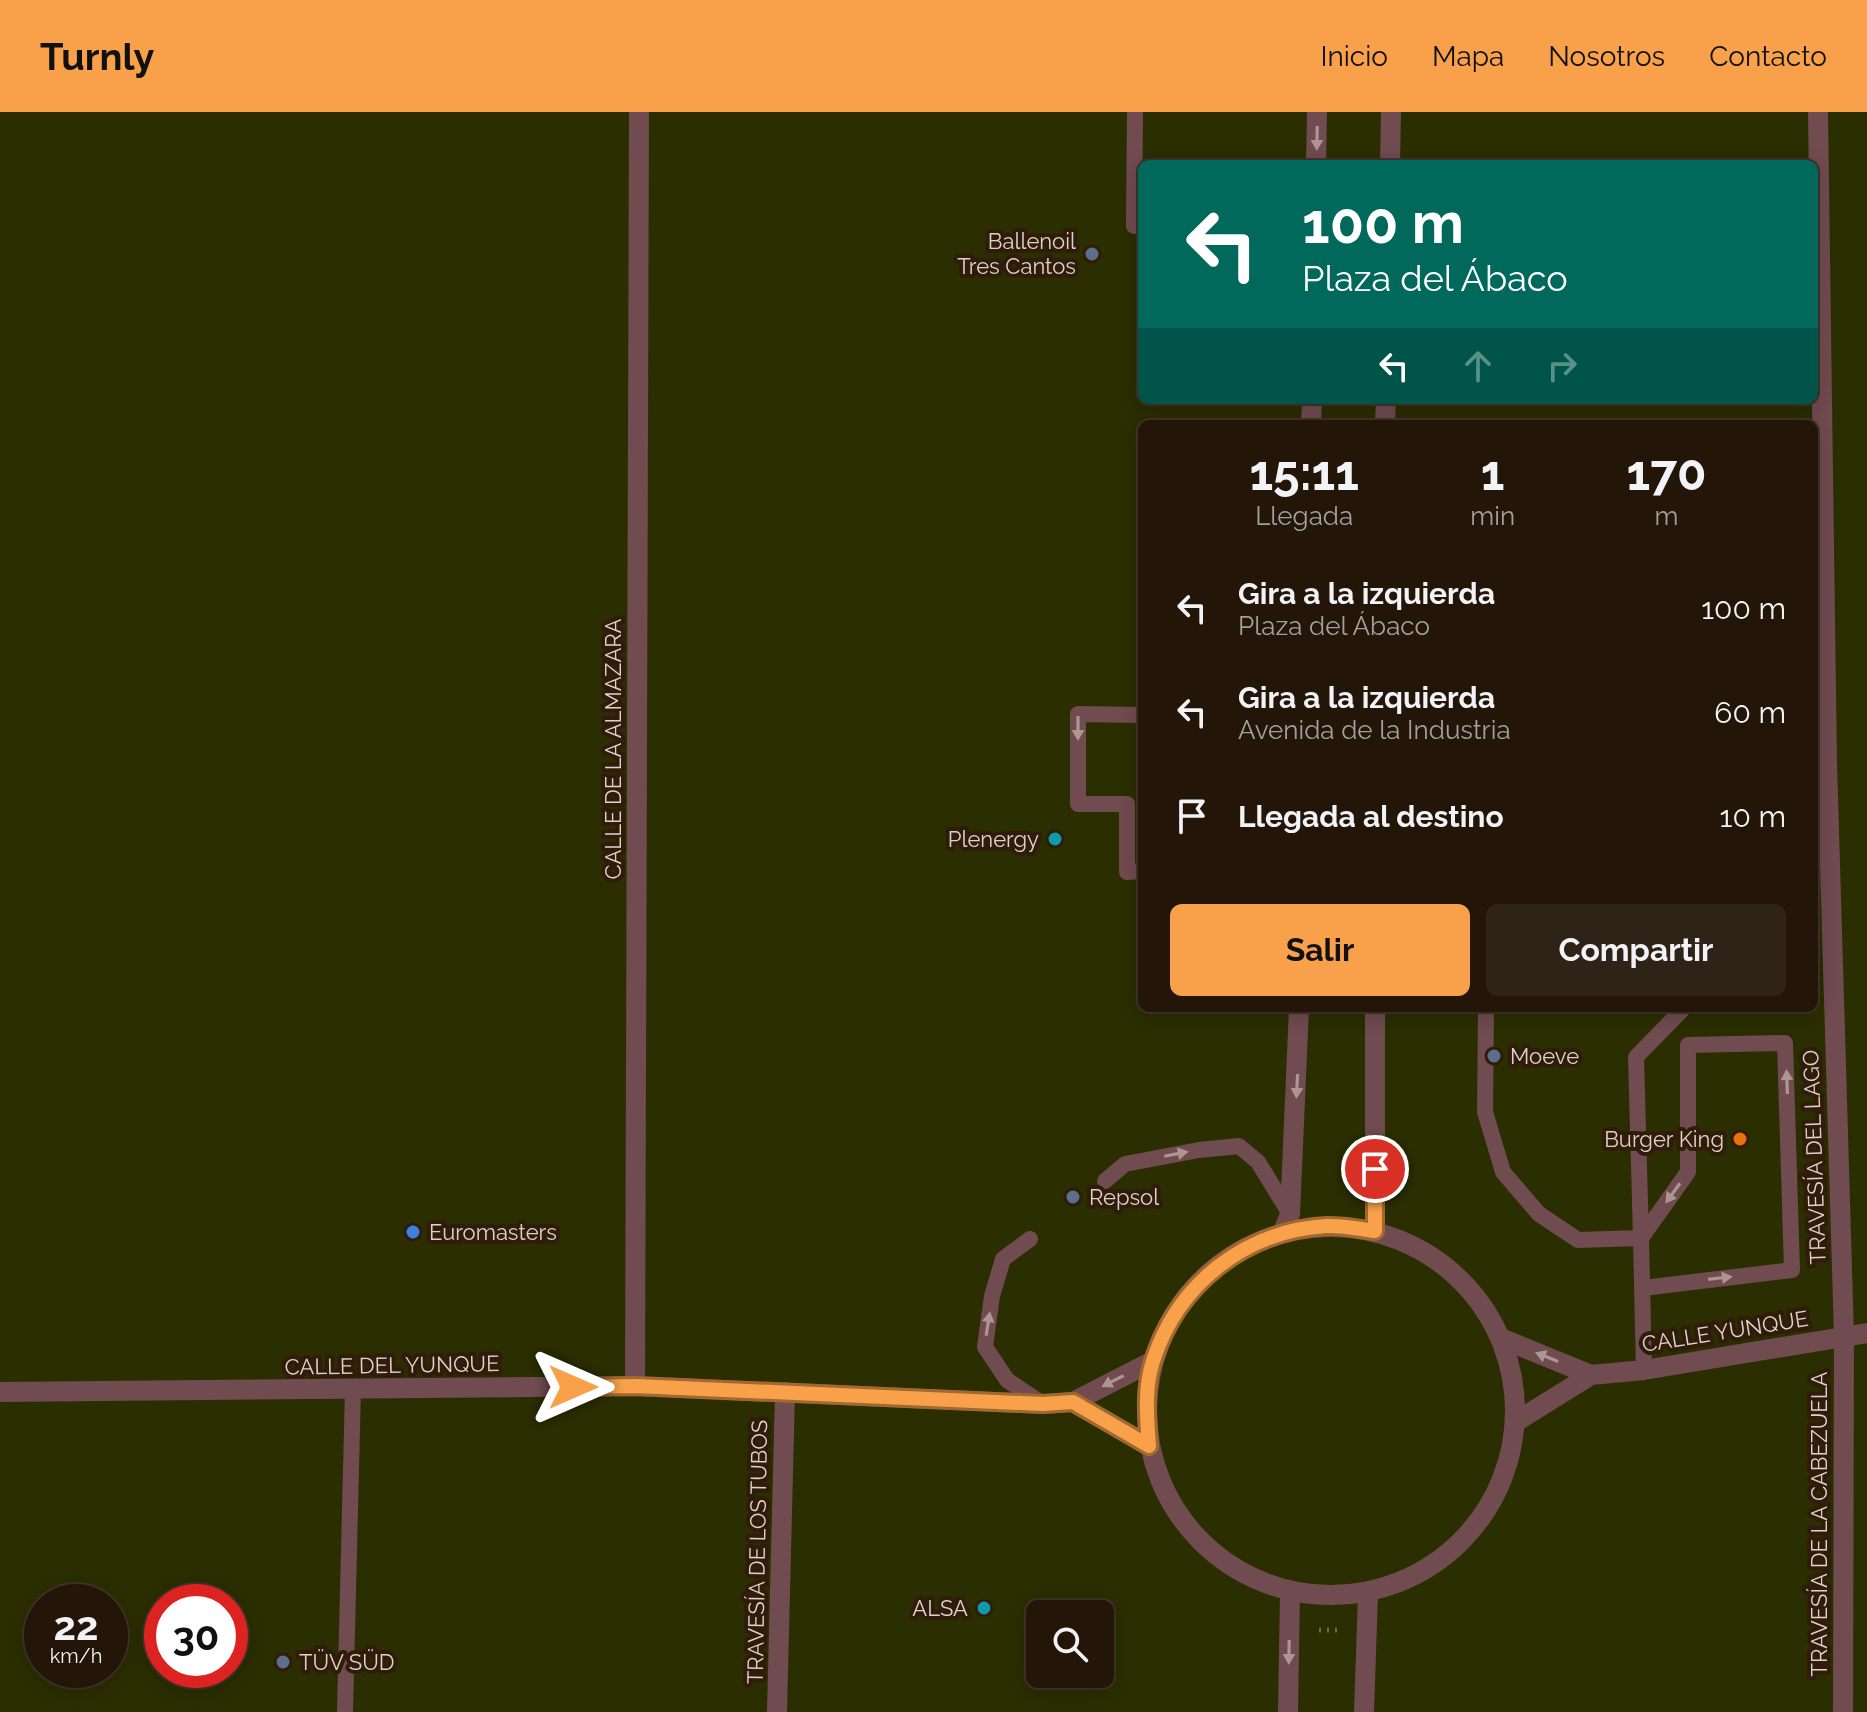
<!DOCTYPE html>
<html lang="es">
<head>
<meta charset="utf-8">
<style>
  body { margin:0; font-family:Raleway,sans-serif; background:#2f2216; color:#f1f3f6; height:100vh; display:flex; flex-direction:column; font-size:30px; white-space:nowrap }
  * { box-sizing:border-box; margin:0 }
  p { font-size:26px; color:#a39f9c }
  .icon { flex:none; width:44px; height:44px; fill:none; stroke:currentColor; stroke-width:2; stroke-linecap:round; stroke-linejoin:round }
  .map { position:relative; flex:1; overflow:hidden }
  .panel { position:absolute; left:1138px; top:308px; width:680px; height:592px; display:flex; flex-direction:column; background:#231508; border-radius:12px; box-shadow:0 4px 20px #0003,0 0 0 2px #403429 }
  .panel>* { flex:none }
  .top-card { position:absolute; left:1138px; top:48px; width:680px; height:244px; border-radius:12px; box-shadow:0 4px 20px #0003,0 0 0 2px #403429; background:#00695c; color:#fff; overflow:hidden }
  .tools { position:absolute; left:1026px; top:1488px; display:grid; gap:16px }
  .tools a { display:grid; place-items:center; width:88px; height:88px; border-radius:12px; background:#231508; box-shadow:0 4px 20px #0003,0 0 0 2px #403429; font-size:40px }
  .speed { position:absolute; left:24px; top:1472px; display:flex; gap:16px; font-size:40px; font-weight:700; text-align:center }
  .speed>* { display:grid; place-content:center; width:104px; height:104px; border-radius:50%; background:#231508; box-shadow:0 4px 20px #0003,0 0 0 2px #403429; line-height:1 }
  .speed small { font-size:20px; font-weight:400 }
  .speed .limit { border:12px solid #d22; background:#fff; color:#111 }
  .pin { position:absolute; display:grid; place-items:center; width:68px; height:68px; color:#fff; margin:-34px; border:4px solid #fff; border-radius:50%; box-shadow:0 2px 8px #0007 }
  .me { position:absolute; width:88px; margin:-44px; rotate:90deg; stroke-linejoin:round; filter:drop-shadow(0 0 6px #0008) }
  .turn { display:flex; align-items:center; gap:28px; height:168px; padding:0 32px; font-size:36px }
  .turn .icon { width:104px; height:104px; stroke-width:2.5 }
  .turn b { display:block; font-size:56px; line-height:68px }
  .lanes { display:flex; align-items:center; height:76px; padding:0 32px; background:#0003; justify-content:center; gap:40px; direction:ltr }
  .lanes .off { opacity:.35 }
  .eta { display:flex; justify-content:space-evenly; align-items:center; height:136px; text-align:center }
  .eta b { font-size:48px; font-weight:700; line-height:56px }
  .primary-button { display:flex; gap:16px; margin-top:auto; padding:16px 32px }
  .primary-button a { flex:1; height:92px; border-radius:12px; background:#f8a14a; color:#111; font-size:32px; font-weight:700; line-height:92px; text-align:center }
  .primary-button a+a { background:#2f2216; color:#f1f3f6 }
  ul { padding:0; list-style:none }
  li { display:flex; align-items:center; gap:24px; height:104px; padding:0 32px }
  li div { flex:1 }
  li b { display:block; font-size:30px }
  li em { font-style:normal }
  header { display:flex; align-items:center; gap:48px; box-sizing:border-box; height:112px; padding:0 40px; background:#f8a14a; color:#111 }
  header strong { font-size:38px }
  nav { display:flex; gap:44px; margin-inline-start:auto; font-size:28px }
  .map>svg:first-child { display:block }
  .green { fill:#2b2e00; fill-rule:evenodd }
  .lines { fill:none; stroke-linecap:round; stroke-linejoin:round }
  .path { stroke:#736253; stroke-width:5; stroke-dasharray:2 6; stroke-linecap:butt }
  .service { stroke:#704b50; stroke-width:16 }
  .minor { stroke:#704b50; stroke-width:20 }
  .tertiary { stroke:#704b50; stroke-width:20 }
  .oneway { fill:#ad9591 }
  .route-casing { stroke:#a16930; stroke-width:20 }
  .route { stroke:#f8a14a; stroke-width:14 }
  .service-dot { fill:#5c6f8a; stroke:#2f1c0a; stroke-width:3 }
  .culture-dot { fill:#0f9aa8; stroke:#2f1c0a; stroke-width:3 }
  .food-dot { fill:#e8710a; stroke:#2f1c0a; stroke-width:3 }
  .shop-dot { fill:#3f7fe0; stroke:#2f1c0a; stroke-width:3 }
  .labels { text-anchor:middle; dominant-baseline:central; stroke-width:8; stroke-linejoin:round; paint-order:stroke }
  .poi-label { font-size:22px; fill:#dfd1c7; stroke:#2f1c0a; text-anchor:end }
  .street-label { font-size:22px; fill:#dfd1c7; stroke:#2f1c0a }
</style>
</head>
<body>
<header>
<strong>Turnly</strong>
<nav><a>Inicio</a><a>Mapa</a><a>Nosotros</a><a>Contacto</a></nav>
</header>
<div class="map">
<svg width="1867" height="1600" viewBox="0 0 1867 1600">
  <rect width="100%" height="100%" fill="#2f1c0a"/>
  <path class="green" d="M0,0h1867v1600h-1867zM1142,52h672v236h-672zM1142,312h672v584h-672zM42,1490h68v68h-68zM162,1490h68v68h-68zM1040,1502h60v60h-60z"/>
  <g class="lines">
    <path class="path" d="M1319,1518h22"/>
    <path class="service" d="M1135,0l-1,114h8
      M1142,603l-64,-1v90h49v68l15,-1
      M1486,896l-1,104 18,60 36,42 39,26 63,-2 -5,-181 48,-49
      M1105,1069l20,-17 74,-14 40,-4 19,16 32,52
      M1030,1127l-27,20 -11,37 -7,51 22,33 36,24
      M1643,1176l149,-18 -7,-227 -97,2v127l-47,66 3,132
      M345,1600l8,-323"/>
    <path class="minor" d="M1818,0l9,651 17,573 -1,376
      M1503,1227l88,36
      M635,1274l4,-1274
      M0,1280l635,-6 408,18 30,-2 80,-41
      M1073,1290l76,44
      M1517,1309l74,-46 53,-5 223,-37
      M777,1600l8,-320"/>
    <path class="tertiary" d="M1316,52l1,-52
      M1390,52l1,-52
      M1311,312l1,-24
      M1385,312l1,-24
      M1147 1299a184 184 0 1 1 368 0a184 184 0 1 1-368 0Z
      M1375,1119v-223
      M1283,1120l7,-18 9,-206
      M1288,1600l2,-120
      M1364,1600l4,-118"/>
  </g>
  <defs><path id="oneway-solid" d="M-6-.8H1V-3.2L6.5 0L1 3.2V.8H-6Z" transform="scale(2)"/></defs>
  <g class="oneway">
    <use href="#oneway-solid" transform="translate(1317 26) rotate(91)"/>
    <use href="#oneway-solid" transform="translate(1078 616) rotate(90)"/>
    <use href="#oneway-solid" transform="translate(1787 970) rotate(-92)"/>
    <use href="#oneway-solid" transform="translate(1297 974) rotate(93)"/>
    <use href="#oneway-solid" transform="translate(1176 1042) rotate(-11)"/>
    <use href="#oneway-solid" transform="translate(1673 1081) rotate(126)"/>
    <use href="#oneway-solid" transform="translate(1720 1166) rotate(-7)"/>
    <use href="#oneway-solid" transform="translate(988 1212) rotate(-81)"/>
    <use href="#oneway-solid" transform="translate(1547 1245) rotate(-158)"/>
    <use href="#oneway-solid" transform="translate(1113 1269) rotate(153)"/>
    <use href="#oneway-solid" transform="translate(1289 1540) rotate(91)"/>
  </g>
  <g class="lines">
    <defs>
      <path id="route" d="M573,1275l62,-1 408,18 30,-2 76,44c-2,-28 -5,-58 4,-85 25,-78 93,-130 173,-135 16,-1 33,3 49,5v-62"/>
    </defs>
    <use href="#route" class="route-casing"/>
    <use href="#route" class="route"/>
  </g>
  <g class="service-dot">
    <circle cx="1092" cy="142" r="8"/>
    <circle cx="1494" cy="944" r="8"/>
    <circle cx="1073" cy="1085" r="8"/>
    <circle cx="283" cy="1550" r="8"/>
  </g>
  <g class="culture-dot">
    <circle cx="1055" cy="727" r="8"/>
    <circle cx="984" cy="1496" r="8"/>
  </g>
  <circle class="food-dot" cx="1740" cy="1027" r="8"/>
  <circle class="shop-dot" cx="413" cy="1120" r="8"/>
  <g class="labels">
    <g class="poi-label">
      <text x="1076" y="129">Ballenoil<tspan x="1076" dy="25">Tres Cantos</tspan></text>
      <text x="1039" y="727">Plenergy</text>
      <text x="1510" y="944" text-anchor="start">Moeve</text>
      <text x="1724" y="1027">Burger King</text>
      <text x="1089" y="1085" text-anchor="start">Repsol</text>
      <text x="429" y="1120" text-anchor="start">Euromasters</text>
      <text x="968" y="1496">ALSA</text>
      <text x="299" y="1550" text-anchor="start">TÜV SÜD</text>
    </g>
    <g class="street-label">
      <text transform="translate(613 637) rotate(-90)">CALLE DE LA ALMAZARA</text>
      <text transform="translate(1814 1045) rotate(-92)">TRAVESÍA DEL LAGO</text>
      <text transform="translate(1725 1219) rotate(-9)">CALLE YUNQUE</text>
      <text transform="translate(392 1253) rotate(-1)">CALLE DEL YUNQUE</text>
      <text transform="translate(1819 1412) rotate(-90)">TRAVESÍA DE LA CABEZUELA</text>
      <text transform="translate(757 1440) rotate(-89)">TRAVESÍA DE LOS TUBOS</text>
    </g>
  </g>
</svg>
<div class="tools">
<a><svg class="icon" aria-label="search" viewBox="0 0 24 24"><circle cx="10" cy="10" r="6"/><path d="M15 15l6 6"/></svg></a>
</div>
<div class="speed"><div>22<small>km/h</small></div><div class="limit">30</div></div>
<div class="pin" style="left:1375px;top:1057px;background:#d93025"><svg class="icon" aria-label="arrive" viewBox="0 0 24 24"><path d="M6 21V4h12l-3 4 3 4H6"/></svg></div>
<svg class="me" style="left:573px;top:1275px" viewBox="-20 -20 40 40"><path d="M0-17L14 15 0 8-14 15z" fill="#f8a14a" stroke="#fff" stroke-width="4"/></svg>
<div class="top-card">
<div class="turn"><svg class="icon" aria-label="left" viewBox="0 0 24 24"><path d="M17 20v-9H6M10 6l-5 5 5 5"/></svg><div><b>100 m</b>Plaza del Ábaco</div></div>
<div class="lanes"><svg class="icon" aria-label="left" viewBox="0 0 24 24"><path d="M17 20v-9H6M10 6l-5 5 5 5"/></svg><svg class="icon off" aria-label="ahead" viewBox="0 0 24 24"><path d="M12 20V5M6 11l6-6 6 6"/></svg><svg class="icon off" aria-label="right" viewBox="0 0 24 24"><path d="M7 20v-9h11M14 6l5 5-5 5"/></svg></div>
</div>
<section class="panel">
<div class="eta">
<div><b>15:11</b><p>Llegada</p></div>
<div><b>1</b><p>min</p></div>
<div><b>170</b><p>m</p></div>
</div>
<ul>
<li><svg class="icon" aria-label="left" viewBox="0 0 24 24"><path d="M17 20v-9H6M10 6l-5 5 5 5"/></svg><div><b>Gira a la izquierda</b><p>Plaza del Ábaco</p></div><em>100 m</em></li>
<li><svg class="icon" aria-label="left" viewBox="0 0 24 24"><path d="M17 20v-9H6M10 6l-5 5 5 5"/></svg><div><b>Gira a la izquierda</b><p>Avenida de la Industria</p></div><em>60 m</em></li>
<li><svg class="icon" aria-label="arrive" viewBox="0 0 24 24"><path d="M6 21V4h12l-3 4 3 4H6"/></svg><div><b>Llegada al destino</b></div><em>10 m</em></li>
</ul>
<div class="primary-button"><a>Salir</a><a>Compartir</a></div>
</section>
</div>
</body>
</html>
